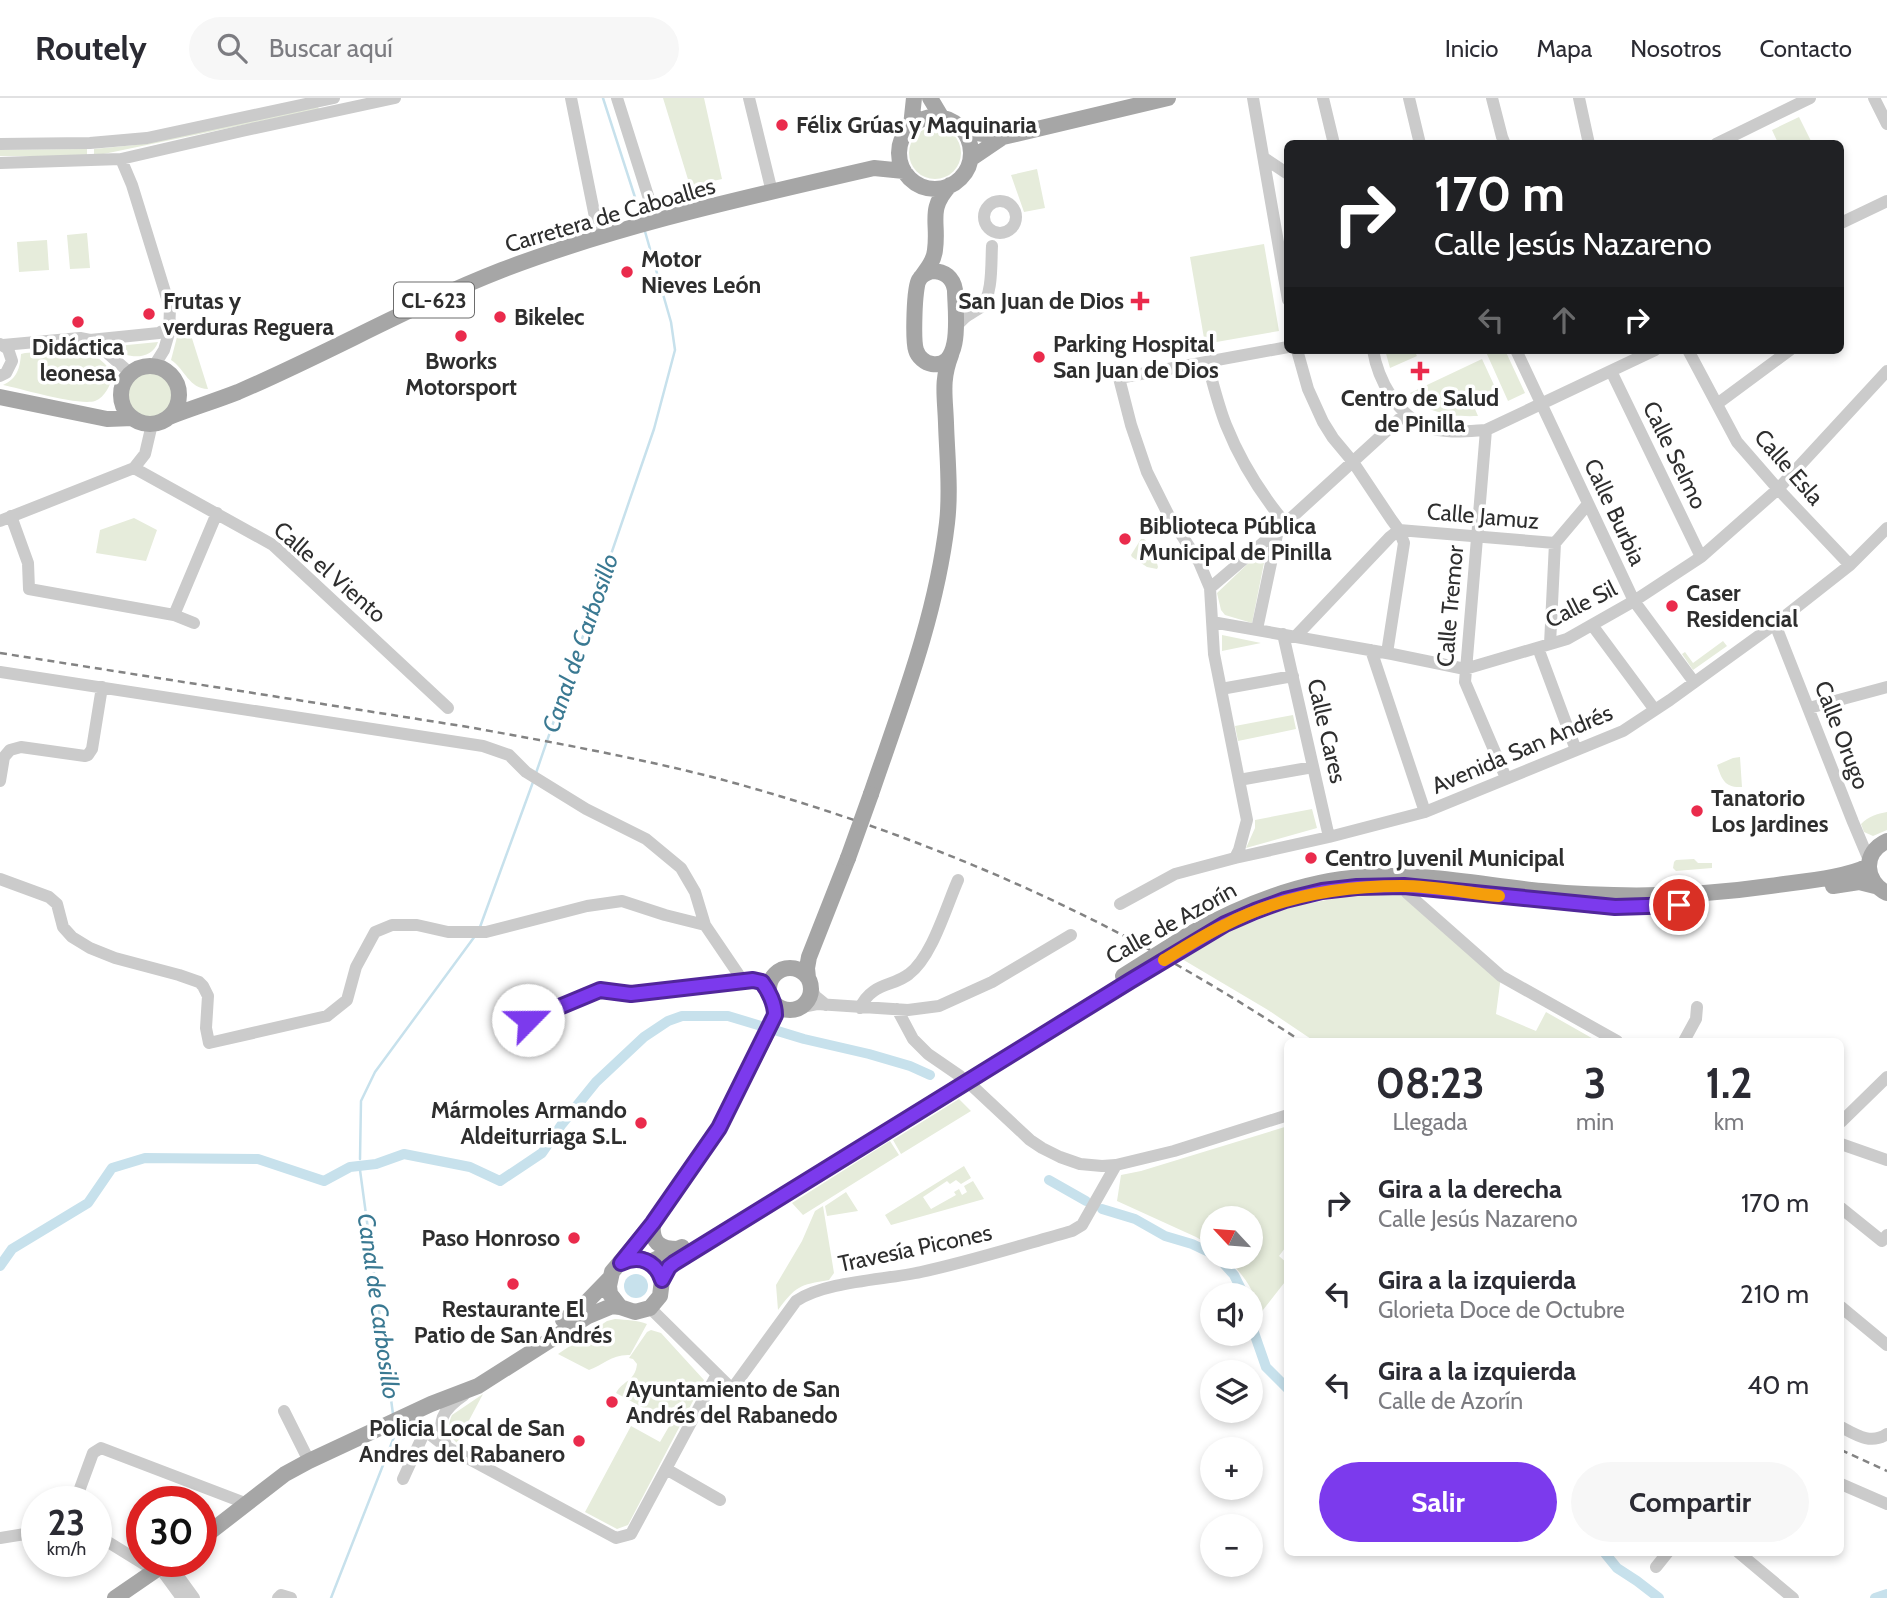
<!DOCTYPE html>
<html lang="es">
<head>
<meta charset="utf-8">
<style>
  body { margin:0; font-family:Cabin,sans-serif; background:#f7f7f7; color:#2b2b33; height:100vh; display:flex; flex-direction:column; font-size:26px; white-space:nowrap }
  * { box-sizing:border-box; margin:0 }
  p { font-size:23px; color:#7c7c81 }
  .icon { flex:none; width:38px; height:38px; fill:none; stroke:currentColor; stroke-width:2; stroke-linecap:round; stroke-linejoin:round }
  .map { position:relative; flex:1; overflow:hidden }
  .details { position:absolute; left:1284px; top:940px; width:560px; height:518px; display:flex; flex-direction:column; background:#fff; border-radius:10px; box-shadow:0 4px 10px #0003 }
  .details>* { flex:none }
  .guide { position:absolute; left:1284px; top:42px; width:560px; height:214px; border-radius:10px; box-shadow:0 4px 10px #0003; background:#202124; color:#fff; overflow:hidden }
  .needle { width:46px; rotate:296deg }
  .fabs { position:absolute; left:1200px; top:1108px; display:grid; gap:14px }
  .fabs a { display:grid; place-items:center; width:63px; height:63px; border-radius:50%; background:#fff; box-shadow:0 4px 10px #0003; font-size:35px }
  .speed { position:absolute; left:21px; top:1388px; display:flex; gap:14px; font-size:35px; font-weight:700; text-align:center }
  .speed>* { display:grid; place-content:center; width:91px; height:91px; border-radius:50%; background:#fff; box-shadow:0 4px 10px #0003; line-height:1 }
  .speed small { font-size:18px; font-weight:400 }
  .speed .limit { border:10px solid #d22; background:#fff; color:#111 }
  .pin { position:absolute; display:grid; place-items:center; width:60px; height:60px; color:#fff; margin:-30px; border:4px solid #fff; border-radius:50%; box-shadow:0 2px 7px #0007 }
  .me { position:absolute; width:77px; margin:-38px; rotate:67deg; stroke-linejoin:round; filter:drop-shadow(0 0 5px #0008) }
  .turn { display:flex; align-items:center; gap:24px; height:147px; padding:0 35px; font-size:32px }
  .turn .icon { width:91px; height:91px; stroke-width:2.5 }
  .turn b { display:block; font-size:49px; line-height:60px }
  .lanes { display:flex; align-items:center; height:66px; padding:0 35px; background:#0003; justify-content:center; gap:35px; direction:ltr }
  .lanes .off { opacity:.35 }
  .eta { display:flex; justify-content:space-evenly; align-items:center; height:119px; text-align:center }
  .eta b { font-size:42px; font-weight:700; line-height:49px }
  .action { display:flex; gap:14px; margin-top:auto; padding:14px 35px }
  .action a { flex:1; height:80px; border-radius:42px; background:#7c3aed; color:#fff; font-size:28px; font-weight:700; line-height:80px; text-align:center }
  .action a+a { background:#f7f7f7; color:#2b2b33 }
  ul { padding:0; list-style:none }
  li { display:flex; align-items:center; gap:21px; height:91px; padding:0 35px }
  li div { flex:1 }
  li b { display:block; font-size:26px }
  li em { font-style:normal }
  header { display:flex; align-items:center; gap:42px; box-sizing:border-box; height:98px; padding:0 35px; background:#fff; border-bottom:2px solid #e1e1e2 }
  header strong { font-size:33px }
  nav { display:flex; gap:38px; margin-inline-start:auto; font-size:24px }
  .search { width:490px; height:63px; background:#f7f7f7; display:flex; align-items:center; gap:18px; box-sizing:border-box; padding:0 24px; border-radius:38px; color:#7c7c81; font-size:26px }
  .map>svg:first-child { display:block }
  .green { fill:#e6ecdb }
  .water { fill:#c7e1ec }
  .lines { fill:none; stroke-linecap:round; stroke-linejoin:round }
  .stream { stroke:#c7e1ec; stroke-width:2.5 }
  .canal { stroke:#c7e1ec; stroke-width:10 }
  .minor { stroke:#cbcbcb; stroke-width:12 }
  .major { stroke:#a6a6a6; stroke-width:16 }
  .rail { stroke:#838383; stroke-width:2.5; stroke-dasharray:7 5; stroke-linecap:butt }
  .major-bridge { stroke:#a6a6a6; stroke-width:16 }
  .route-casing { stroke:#51269a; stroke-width:18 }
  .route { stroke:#7c3aed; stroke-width:12 }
  .slow { stroke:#f59e0b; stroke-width:12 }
  .poi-dot { fill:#ea2b4c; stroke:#fff; stroke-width:2.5 }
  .labels { text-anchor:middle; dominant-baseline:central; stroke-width:7; stroke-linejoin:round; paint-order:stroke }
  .shield { fill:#fff; stroke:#6d6d6d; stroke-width:2 }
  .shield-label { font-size:21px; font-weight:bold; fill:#2e2e2e }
  .poi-label { font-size:23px; font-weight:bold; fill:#2e2e2e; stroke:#fff; text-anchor:start }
  .street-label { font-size:23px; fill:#2e2e2e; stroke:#fff }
  .water-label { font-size:24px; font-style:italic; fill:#3a7992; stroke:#fff }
</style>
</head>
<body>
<header>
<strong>Routely</strong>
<div class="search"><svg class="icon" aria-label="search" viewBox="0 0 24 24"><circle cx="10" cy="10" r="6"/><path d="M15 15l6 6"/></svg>Buscar aquí</div>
<nav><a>Inicio</a><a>Mapa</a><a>Nosotros</a><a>Contacto</a></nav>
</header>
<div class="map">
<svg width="1887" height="1500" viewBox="0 0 1887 1500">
  <rect width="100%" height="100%" fill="#fff"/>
  <path class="green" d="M663,0h41l18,81 -32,7z
    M318,9l1,2 -225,47v-7l41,-4z
    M1799,19l13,26h-34l-6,-13z
    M909 55a26 26 0 1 1 52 0a26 26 0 1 1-52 0Z
    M87,51v7h-87v-6z
    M1037,71l8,39 -21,4 -13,-37z
    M87,135l3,35 -20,1 -3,-34z
    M47,142l2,30 -30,2 -2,-30z
    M1264,146l15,87 -74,13 -15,-87z
    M190,234l18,57c-19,0 -23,-20 -37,-29l6,-23z
    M158,244c-6,18 -31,18 -42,6l1,-2z
    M79,251c10,2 30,14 33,26 1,5 -3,11 -5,15 -3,5 -7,9 -12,11 -16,5 -73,-12 -92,-16 14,-6 17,-17 18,-31l4,-1z
    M1385,252h29l3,6 -27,12z
    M1491,252h14l20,43 -17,8 -22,-49z
    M1482,261l18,39 -25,11 3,7c-26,1 -52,-2 -68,-23z
    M127 297a23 23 0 1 1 46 0a23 23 0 1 1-46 0Z
    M134,420l23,12 -11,31 -50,-8 4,-23z
    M1141,441h3l12,11 -1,6 3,11 -1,2 -10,-2 -15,-10 -1,-2z
    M1258,456l7,4 -13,65 -27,-8 -4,-5 -4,-17z
    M1222,537l39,8 -39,8z
    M1723,543l4,5 -34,24 -11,-16 3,-2 8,11z
    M1293,617l3,14 -58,12 -3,-15z
    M1740,659l2,30c-17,1 -20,-7 -25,-22l16,-7z
    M1312,711l5,19 -71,20 9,-20v-8z
    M1887,714v18l-14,6 -9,-4 -3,-8c8,-8 16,-10 26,-12z
    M1694,761l4,4h14v5l-36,3 -3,-3 1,-6 2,-2z
    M1407,795l94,83 -5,38 40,17 10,-19 51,29h-283l-46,-31 -86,-51 50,-29 58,-23 63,-12z
    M959,1001l12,12 -70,43 -8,-14z
    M1288,1028v118l-9,12 9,8v14l-29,37c-2,-24 -17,-41 -33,-58l25,-1v-38h-38v29l-17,-10 -79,-36 4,-26 20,-4z
    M890,1043l9,14 -96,60 -11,-12z
    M964,1068l7,12 -10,6 -5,-4 -6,4 -3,-3 -24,16 8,12 25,-14 -2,-3 5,-3 3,6 5,-3 -3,-6 9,-5 11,18 -93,26 -6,-10z
    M846,1094l12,19 -31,5 -2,-10z
    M823,1108l11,67 -5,7c-30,5 -33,6 -51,30l-2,-25 26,-44 13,-30z
    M615,1221c11,1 23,1 32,5l-17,31c-18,-1 -27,10 -41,15l-31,-16 49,-33z
    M651,1232l10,3 43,47 -76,145 -11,4 -32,-17 46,-86 29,16 11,-19 -55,-30c7,-13 19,-11 21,-29l-4,-5 -4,-1 18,-26z
    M483,1296l-26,49c-8,-7 -10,-18 -5,-28z"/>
  <path class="water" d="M624 1188a12 12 0 1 1 24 0a12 12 0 1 1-24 0Z"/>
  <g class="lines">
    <path class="stream" d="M603,0l39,121
      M536,675l118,-344 21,-79 -4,-28 -27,-94
      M480,829l53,-145
      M360,1061l1,-58 14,-29 100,-136
      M360,1072l33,244
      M331,1500l65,-166 -1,-4"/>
    <path class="canal" d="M1049,1082l37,21
      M1102,1111l33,10 30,17 27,8 21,10
      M1217,1158l17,19 10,20
      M0,1168l12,-17 76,-46 24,-35 33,-10 113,1 66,22 26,-14 26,-3 28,-10 66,13 30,14 42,-28 20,-29 34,-42 48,-45 24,-16 14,-5h46l76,23 65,15 41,12 20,9
      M1251,1226l15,43 22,22
      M1604,1454l13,16 20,13 22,17
      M1875,1500l12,-4"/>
    <path class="minor" d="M571,0l28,139
      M617,0l33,104 9,18
      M749,0l23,94
      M1253,0l35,202
      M1323,0l11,46
      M1409,0l11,46
      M1492,0l10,39 3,7
      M1579,0l10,46
      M1874,0l13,26
      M0,46l90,-1 57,-5 187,-40
      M1716,46l94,-46
      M1264,60l24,16
      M121,61l11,26 38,123 -1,25 -5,17 -10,16
      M0,65l121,-4 121,-28 153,-33
      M984 119a16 16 0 1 1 32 0a16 16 0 1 1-32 0Z
      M1841,125l46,-22
      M955,231c7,-12 16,-15 26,-22 12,-11 10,-45 11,-61
      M90,242l69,-7 5,-3 6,-9
      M0,246l8,5 4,12 -6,12 -6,3
      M3,247l77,-7 10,2 7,4 33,29
      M1297,252l11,39 15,33 10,16 20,24 38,57 8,11 5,13 -17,110
      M1373,252c5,30 24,65 54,77 18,7 41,4 59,3l169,-80
      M1516,252l118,251 60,81
      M1688,252l49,92 41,47 72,76
      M1207,264c6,21 11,43 19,63 14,35 35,69 59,98
      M1611,273l90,186
      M1717,306l73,-54
      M1486,332l-21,252 41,96
      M134,370l139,77 175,163
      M11,418l17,47 1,26 145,26 20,8
      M0,423l134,-53 11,-14 7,-30
      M1399,432l156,13 33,-39
      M1210,490l68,-58 127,-116
      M174,517l43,-102
      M1212,524l180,32 73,15 102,-30 67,-38 67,-44 77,-68 109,-118
      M1775,526l78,198 16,38
      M1592,527l63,85
      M1257,531l21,-99
      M1283,536l46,203
      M1296,538l94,-99 9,-7
      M1550,546l5,-101
      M1538,550l38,102
      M1371,552l54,162
      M0,574l483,74 26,9 17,17 60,37 60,30 35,29 14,24 10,33 38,56
      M1221,591l72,-13
      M1809,610l78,-21
      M1239,682l74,-13
      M0,683l4,-24 6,-7 11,-3 64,9 3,-1 4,-6 10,-62
      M1235,760l4,-8 8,-30 -33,-166 -4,-66 -11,-26 -31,-48 -21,-42 -16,-47 -12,-47 169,-31
      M0,781l49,18 8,7 6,23 9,10 18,11 25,10 64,17 20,7 4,4 5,10 -2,32 3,15 118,-27 20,-16 9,-33 19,-35 17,-7h25l31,7h38l101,-26 35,-5 43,14 40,10
      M1404,788l3,7 94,83 116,65
      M1120,806l55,-30 60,-16 94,-21 96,-25 198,-81 47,-31 105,-76 75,-59 37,-37
      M811,889l4,9 11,9
      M802,909l15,-3 91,6 31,-4 53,-24 79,-47
      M860,910c12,-26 33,-21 49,-34 23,-17 37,-67 49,-94
      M897,911l16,30 15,15 32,22
      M528,922l71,-30 32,4 112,-13c10,-1 21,3 29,-3
      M1684,943l12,-22 1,-12
      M968,984l62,58 12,8 18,9 20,7 22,2 14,-1 58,-14 114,-36
      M1841,1024l46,-45
      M1841,1046l46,16
      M1841,1110l41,33 5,-6
      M1841,1209l46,38
      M650,1210l82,81 64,-88c30,-20 89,-21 125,-29 51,-11 101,-27 151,-41l10,-6 34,-60
      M284,1313l25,50
      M402,1319c18,6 29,20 45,30l169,91 15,-4 86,-160
      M1841,1329c15,8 30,18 46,7
      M447,1349c-12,-25 -5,-37 17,-52
      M666,1371l54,31
      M403,1381l22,-48
      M1841,1386l46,20
      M75,1404l18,-49 8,-5 144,55
      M0,1440l37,-6
      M96,1442l12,2 47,29
      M1738,1454l55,46
      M168,1464l26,36
      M1656,1469l12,-15
      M160,1470l22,30
      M278,1500l3,-3 10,3"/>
    <path class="major" d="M930,0l12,20
      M899 55a36 36 0 1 1 72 0a36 36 0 1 1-72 0Z
      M911,28l3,-28
      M964,33l39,6 165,-39
      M972,60l31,-21
      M932,173c13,0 21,7 23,19 0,19 9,79 -23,74 -7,-1 -14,-7 -16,-14 -3,-9 -2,-63 3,-70 3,-6 8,-7 13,-9z
      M922,178c6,-8 12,-16 13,-26 4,-29 -8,-40 15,-65
      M121 297a29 29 0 1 1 58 0a29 29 0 1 1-58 0Z
      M0,299l107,22 26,-1
      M169,319c23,-9 46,-16 69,-25 89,-38 174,-87 264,-122 120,-46 247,-73 372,-102l30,3
      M871,696c30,-88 65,-177 76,-271 4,-33 0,-67 -1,-100 -1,-28 -5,-42 5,-68
      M1887,743c-25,11 -23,41 0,52
      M1833,788l26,-4 16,4
      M1589,807l26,2 36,-1
      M1188,837c54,-30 112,-54 174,-58 61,-5 120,8 180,14 76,7 152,6 228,-5 25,-4 77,-8 98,-20
      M769 891a21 21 0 1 1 42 0a21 21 0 1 1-42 0Z
      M808,880l-1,-10 2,-11 39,-99
      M653,1125c-2,19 6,26 25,26
      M650,1164l32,-15
      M621,1165l14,-5 8,1 7,3 10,11 2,7 -2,16 -10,12 -15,4 -15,-5 -10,-13 -1,-8 3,-14 41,-49 66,-95 54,-107 2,-6 -1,-12
      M662,1182l7,-13 5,-4 456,-282
      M563,1222l15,-9 32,-33
      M201,1441l84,-65 24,-13 122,-57 47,-18 110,-70 24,-10 8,1
      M115,1500l54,-37"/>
    <path class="rail" d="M0,555l468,74c83,15 166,30 248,51 127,34 252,80 371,139 73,36 145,79 214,124
      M1841,1352l46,21"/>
    <path class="major-bridge" d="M848,760l23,-64
      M1123,878l65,-41"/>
  </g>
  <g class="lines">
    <defs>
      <path id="route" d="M528,922l72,-30 31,4 122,-14 9,2c7,9 13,22 13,33l-56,113 -66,95 -32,40c18,-9 35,-2 41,17l7,-13 5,-4 456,-282 95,-57 30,-13 30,-11 37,-9 35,-4 47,-1 211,21 64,-2"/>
    </defs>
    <use href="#route" class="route-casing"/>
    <use href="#route" class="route"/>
    <path class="slow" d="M1164,862c20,-12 40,-25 61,-35 55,-29 116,-39 177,-39 32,0 65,7 97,10"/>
  </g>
  <g class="poi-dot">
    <circle cx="782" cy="27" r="7"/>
    <circle cx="627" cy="174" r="7"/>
    <path d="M1136.5 192.5h7v7h7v7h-7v7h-7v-7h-7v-7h7z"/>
    <circle cx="149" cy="216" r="7"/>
    <circle cx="500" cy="219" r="7"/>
    <circle cx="78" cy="224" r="7"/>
    <circle cx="461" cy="238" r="7"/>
    <circle cx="1039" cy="259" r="7"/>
    <path d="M1416.5 262.5h7v7h7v7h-7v7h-7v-7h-7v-7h7z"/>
    <circle cx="1125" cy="441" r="7"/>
    <circle cx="1672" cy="508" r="7"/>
    <circle cx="1697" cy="713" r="7"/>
    <circle cx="1311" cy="760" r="7"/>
    <circle cx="641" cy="1025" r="7"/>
    <circle cx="574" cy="1140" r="7"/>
    <circle cx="513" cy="1186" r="7"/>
    <circle cx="612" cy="1304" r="7"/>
    <circle cx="579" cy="1343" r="7"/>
  </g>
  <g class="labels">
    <rect class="shield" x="394" y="184.5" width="80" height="35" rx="5"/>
    <g class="shield-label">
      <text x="434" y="202">CL-623</text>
    </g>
    <g class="poi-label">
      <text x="796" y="27">Félix Grúas y Maquinaria</text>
      <text x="641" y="161">Motor<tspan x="641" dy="26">Nieves León</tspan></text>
      <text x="163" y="203">Frutas y<tspan x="163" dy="26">verduras Reguera</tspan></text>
      <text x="1124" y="203" text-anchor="end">San Juan de Dios</text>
      <text x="514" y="219">Bikelec</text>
      <text x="1053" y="246">Parking Hospital<tspan x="1053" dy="26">San Juan de Dios</tspan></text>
      <text x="78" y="249" text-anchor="middle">Didáctica<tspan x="78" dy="26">leonesa</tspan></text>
      <text x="461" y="263" text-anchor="middle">Bworks<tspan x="461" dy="26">Motorsport</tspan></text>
      <text x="1420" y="300" text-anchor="middle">Centro de Salud<tspan x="1420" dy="26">de Pinilla</tspan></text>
      <text x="1139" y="428">Biblioteca Pública<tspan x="1139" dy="26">Municipal de Pinilla</tspan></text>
      <text x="1686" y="495">Caser<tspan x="1686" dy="26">Residencial</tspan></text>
      <text x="1711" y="700">Tanatorio<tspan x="1711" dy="26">Los Jardines</tspan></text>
      <text x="1325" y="760">Centro Juvenil Municipal</text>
      <text x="627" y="1012" text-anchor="end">Mármoles Armando<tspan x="627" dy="26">Aldeiturriaga S.L.</tspan></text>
      <text x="560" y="1140" text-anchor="end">Paso Honroso</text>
      <text x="513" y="1211" text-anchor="middle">Restaurante El<tspan x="513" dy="26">Patio de San Andrés</tspan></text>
      <text x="626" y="1291">Ayuntamiento de San<tspan x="626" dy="26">Andrés del Rabanedo</tspan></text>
      <text x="565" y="1330" text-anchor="end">Policia Local de San<tspan x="565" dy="26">Andres del Rabanero</tspan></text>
    </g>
    <g class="street-label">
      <text transform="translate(610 117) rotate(-16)">Carretera de Caboalles</text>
      <text transform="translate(1675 357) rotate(64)">Calle Selmo</text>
      <text transform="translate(1789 369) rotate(49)">Calle Esla</text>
      <text transform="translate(1615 414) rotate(65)">Calle Burbia</text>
      <text transform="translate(1483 418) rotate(5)">Calle Jamuz</text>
      <text transform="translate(330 474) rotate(41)">Calle el Viento</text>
      <text transform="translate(1581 506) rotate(-27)">Calle Sil</text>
      <text transform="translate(1450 508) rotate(-85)">Calle Tremor</text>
      <text transform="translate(1327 633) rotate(77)">Calle Cares</text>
      <text transform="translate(1842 637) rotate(69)">Calle Orugo</text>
      <text transform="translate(1522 651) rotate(-23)">Avenida San Andrés</text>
      <text transform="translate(1171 825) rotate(-29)">Calle de Azorín</text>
      <text transform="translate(915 1150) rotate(-12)">Travesía Picones</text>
    </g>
    <g class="water-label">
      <text transform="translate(580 545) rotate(-71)">Canal de Carbosillo</text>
      <text transform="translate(379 1208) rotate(82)">Canal de Carbosillo</text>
    </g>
  </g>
</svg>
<div class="fabs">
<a><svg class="needle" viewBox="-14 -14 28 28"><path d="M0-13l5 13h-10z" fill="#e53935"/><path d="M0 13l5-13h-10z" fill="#7c7c81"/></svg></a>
<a><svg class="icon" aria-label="sound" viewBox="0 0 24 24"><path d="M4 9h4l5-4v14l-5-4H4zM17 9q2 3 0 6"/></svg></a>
<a><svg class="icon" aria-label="layers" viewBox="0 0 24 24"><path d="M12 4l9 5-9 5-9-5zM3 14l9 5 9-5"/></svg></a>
<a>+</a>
<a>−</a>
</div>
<div class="speed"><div>23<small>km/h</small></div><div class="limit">30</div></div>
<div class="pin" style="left:1679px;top:807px;background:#d93025"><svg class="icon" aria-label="arrive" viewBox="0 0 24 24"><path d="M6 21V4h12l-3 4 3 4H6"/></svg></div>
<svg class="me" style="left:528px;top:922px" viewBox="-20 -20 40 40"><circle r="19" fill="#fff"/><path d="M0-13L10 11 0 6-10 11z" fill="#7c3aed"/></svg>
<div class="guide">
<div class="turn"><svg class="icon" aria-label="right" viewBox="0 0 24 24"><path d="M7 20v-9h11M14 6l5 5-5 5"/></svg><div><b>170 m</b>Calle Jesús Nazareno</div></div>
<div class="lanes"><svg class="icon off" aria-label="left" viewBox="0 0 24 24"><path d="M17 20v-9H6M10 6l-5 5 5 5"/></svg><svg class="icon off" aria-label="ahead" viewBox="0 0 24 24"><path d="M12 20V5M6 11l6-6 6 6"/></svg><svg class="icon" aria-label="right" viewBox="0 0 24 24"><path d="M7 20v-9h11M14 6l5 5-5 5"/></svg></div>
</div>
<section class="details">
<div class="eta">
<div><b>08:23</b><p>Llegada</p></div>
<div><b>3</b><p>min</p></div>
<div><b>1.2</b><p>km</p></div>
</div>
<ul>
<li><svg class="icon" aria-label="right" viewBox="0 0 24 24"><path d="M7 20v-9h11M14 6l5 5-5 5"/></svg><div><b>Gira a la derecha</b><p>Calle Jesús Nazareno</p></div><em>170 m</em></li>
<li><svg class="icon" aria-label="left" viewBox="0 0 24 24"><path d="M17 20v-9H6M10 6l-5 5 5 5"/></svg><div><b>Gira a la izquierda</b><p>Glorieta Doce de Octubre</p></div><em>210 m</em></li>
<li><svg class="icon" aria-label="left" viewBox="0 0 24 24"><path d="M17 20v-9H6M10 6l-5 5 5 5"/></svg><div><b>Gira a la izquierda</b><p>Calle de Azorín</p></div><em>40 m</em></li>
</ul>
<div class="action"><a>Salir</a><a>Compartir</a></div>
</section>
</div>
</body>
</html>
